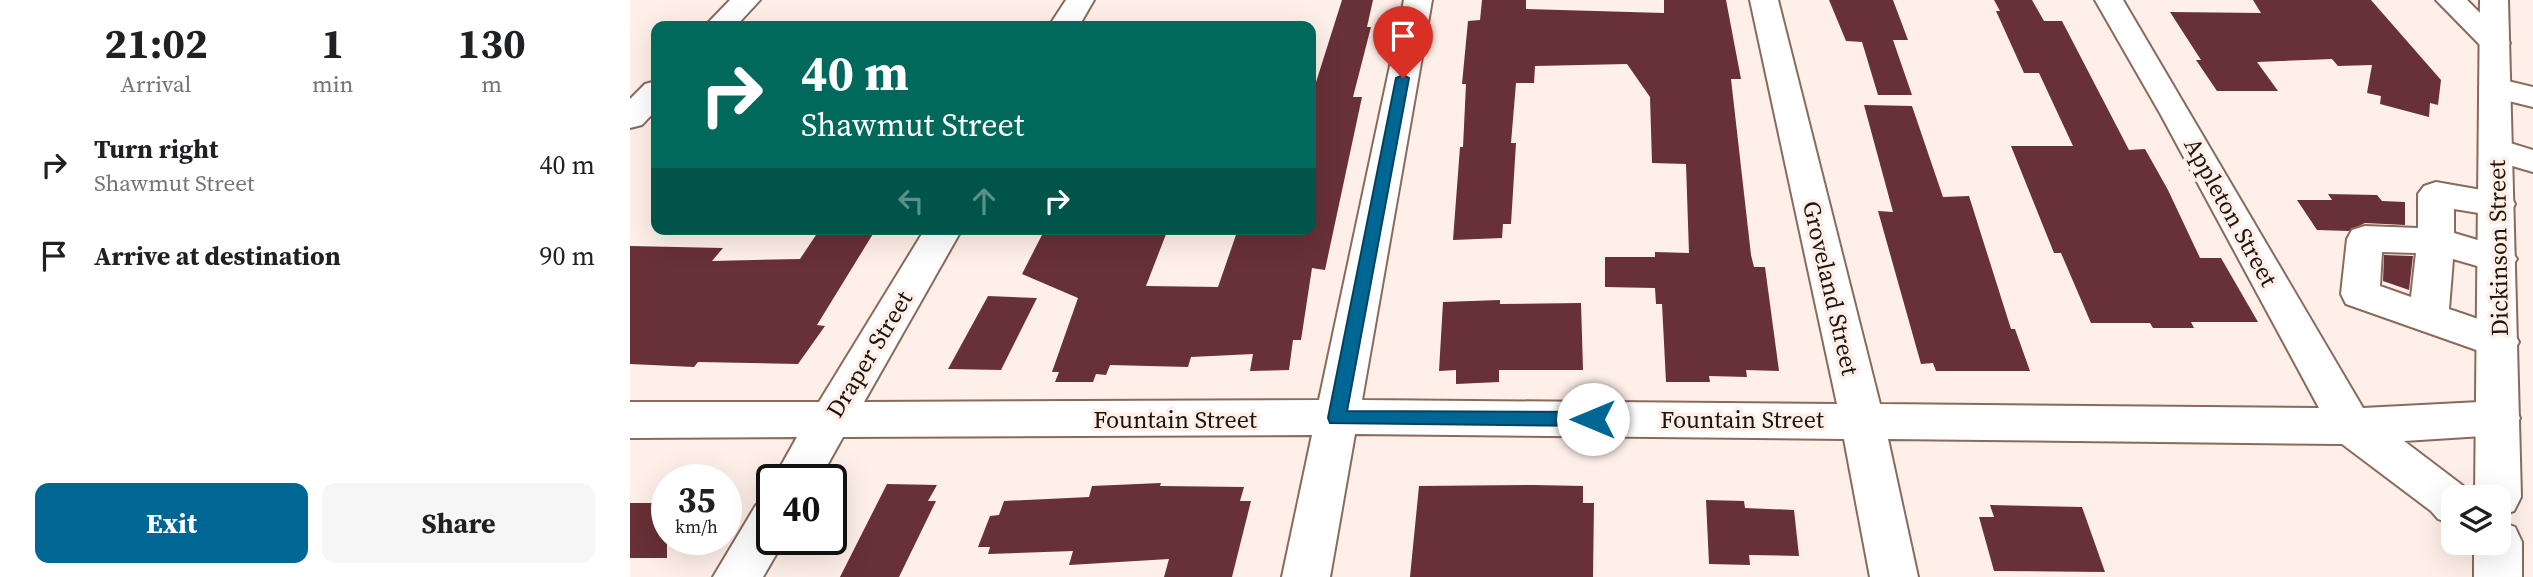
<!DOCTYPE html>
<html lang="en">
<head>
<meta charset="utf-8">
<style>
  body { margin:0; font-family:"Source Serif 4",serif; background:#f6f6f6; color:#202124; height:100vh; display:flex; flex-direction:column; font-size:26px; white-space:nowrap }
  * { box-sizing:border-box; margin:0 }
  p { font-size:23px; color:#757577 }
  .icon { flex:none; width:38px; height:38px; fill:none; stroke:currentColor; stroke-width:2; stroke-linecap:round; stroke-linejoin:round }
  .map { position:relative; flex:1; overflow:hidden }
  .details { display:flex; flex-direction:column; background:#fff; width:630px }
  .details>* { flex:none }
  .hud { position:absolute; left:21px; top:21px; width:665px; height:214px; border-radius:14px; box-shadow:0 7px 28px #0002; background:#00695c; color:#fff; overflow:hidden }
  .controls { position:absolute; left:1811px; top:485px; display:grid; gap:14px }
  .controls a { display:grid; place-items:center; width:70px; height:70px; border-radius:14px; background:#fff; box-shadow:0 7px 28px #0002; font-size:35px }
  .speed { position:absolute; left:21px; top:464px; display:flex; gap:14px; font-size:35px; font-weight:700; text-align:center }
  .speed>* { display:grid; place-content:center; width:91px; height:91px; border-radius:50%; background:#fff; box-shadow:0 7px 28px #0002; line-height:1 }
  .speed small { font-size:18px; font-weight:400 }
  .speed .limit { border:4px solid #111; border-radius:10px; background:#fff; color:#111 }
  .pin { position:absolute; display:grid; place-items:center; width:60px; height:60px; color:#fff; margin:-72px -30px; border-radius:50% 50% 50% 0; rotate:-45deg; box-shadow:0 0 7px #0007 }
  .pin .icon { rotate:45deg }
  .me { position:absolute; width:77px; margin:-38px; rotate:270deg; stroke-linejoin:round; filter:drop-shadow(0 0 5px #0008) }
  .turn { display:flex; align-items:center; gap:24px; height:147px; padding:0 35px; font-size:32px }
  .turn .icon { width:91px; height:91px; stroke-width:2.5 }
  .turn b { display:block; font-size:49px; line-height:60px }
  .lanes { display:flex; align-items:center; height:66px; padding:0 35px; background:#0003; justify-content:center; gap:35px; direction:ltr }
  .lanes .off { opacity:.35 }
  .eta { display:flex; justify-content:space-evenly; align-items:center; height:119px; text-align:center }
  .eta b { font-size:42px; font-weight:700; line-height:49px }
  .button { display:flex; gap:14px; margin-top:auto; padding:14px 35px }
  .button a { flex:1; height:80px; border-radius:14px; background:#006694; color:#fff; font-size:28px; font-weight:700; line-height:80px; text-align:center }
  .button a+a { background:#f6f6f6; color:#202124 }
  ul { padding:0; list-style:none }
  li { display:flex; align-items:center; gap:21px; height:91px; padding:0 35px }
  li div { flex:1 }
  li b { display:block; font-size:26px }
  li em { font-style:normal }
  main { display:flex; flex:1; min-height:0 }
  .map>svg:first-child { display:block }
  .building { fill:#683037 }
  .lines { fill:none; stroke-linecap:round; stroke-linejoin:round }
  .minor-casing { stroke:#896a5b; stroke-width:4 }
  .major-casing { stroke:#896a5b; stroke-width:4 }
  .minor { fill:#fff; fill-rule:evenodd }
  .major { fill:#fff; fill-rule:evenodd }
  .route { fill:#006694; stroke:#004260; stroke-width:2 }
  .labels { text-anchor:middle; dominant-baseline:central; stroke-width:7; stroke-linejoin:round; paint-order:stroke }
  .street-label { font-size:24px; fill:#1f130d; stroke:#feefe8 }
</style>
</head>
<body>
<main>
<section class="details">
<div class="eta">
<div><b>21:02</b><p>Arrival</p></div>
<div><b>1</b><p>min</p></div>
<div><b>130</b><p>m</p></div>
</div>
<ul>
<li><svg class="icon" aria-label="right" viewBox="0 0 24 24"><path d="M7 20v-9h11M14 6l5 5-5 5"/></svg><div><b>Turn right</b><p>Shawmut Street</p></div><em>40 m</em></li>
<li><svg class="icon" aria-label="arrive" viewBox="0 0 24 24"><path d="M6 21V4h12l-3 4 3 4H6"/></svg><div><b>Arrive at destination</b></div><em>90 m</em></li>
</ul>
<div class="button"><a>Exit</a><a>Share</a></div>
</section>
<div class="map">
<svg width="1903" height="577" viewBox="0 0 1903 577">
  <rect width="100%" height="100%" fill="#feefe8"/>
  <path class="building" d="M712,0h31l-6,27h4l-18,70h9l-37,173 -13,-2 -11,72h-8l-4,30 -39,1 3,-17 -62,3 -3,10 -78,-2 -4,10 -10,-1 -3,8h-38l4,-10h-7l26,-74 -56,-24 23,-45h123l-22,57 72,1 20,-58h73v-131z
    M852,0h44v9l138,4v-13h62l15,79h-10l20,176 3,12h11l14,104 -33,-1 1,7 -38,-1 1,6h-44l-4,-78h-6l-1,-16 -50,-1v-30h50v-5l34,1 -3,-89 -34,-1 -2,-66 -23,-33 -92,2 -1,17h-18l-5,60h5l-5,81h-8l-1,14 -49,2 7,-93h3l3,-63h-4l6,-63 12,-1z
    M1199,0h64l15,40h-15l19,55h-34l-16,-53 -16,-1z
    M1364,0h38l12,21h18l67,129 16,-1 23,41 32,68h21l37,64h-67l3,6h-41l-3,-5h-59l-30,-70h-7l-43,-107h62l-34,-73h-15l-28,-62h4z
    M1623,0h118l70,80 -3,25 -8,-2 -1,14 -49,-13 1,-8 -14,-3 5,-28 -34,1 -6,-7 -75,3 21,29h-61l-21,-31h5l-31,-48 91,1z
    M1234,105l48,1 31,91 26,-1 42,133h4l15,42h-94l-3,-8 -12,1 -43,-153 15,1z
    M1698,194l49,1 5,6 23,1v23l-40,-2 -16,8 -32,-1 -20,-30h35z
    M190,229h56l-59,96 8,1 -27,38 -100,-2 -4,5 -64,-3v-118l93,2 -11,13 88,-2z
    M1754,255l29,1 -4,34 -26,-9z
    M358,296l49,2 -36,72 -53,-1z
    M870,300v4l81,-1 2,67h-84v12l-43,2v-14l-17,1 4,-69z
    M531,483l-1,3 84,1 -4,14h11l-19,76h-68l5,-18 -100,6 4,-14 -85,3 2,-7h-12l12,-31 9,-1 5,-14 85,-4 3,-11z
    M257,484l50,1 -9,16h8l-37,76h-59z
    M903,485l50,1v17h11l-1,74h-183l9,-91z
    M1076,500l38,1 1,7 49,2 5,46 -50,-1 1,10 -41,-1z
    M0,503h37v55h-37z
    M1360,505l92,2 23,65 -111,-1 -15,-54h15z"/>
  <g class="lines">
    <defs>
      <path id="minor" d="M100,0h30l-24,26h-31z
        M436,0h28l-15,26h-30z
        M774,0h28l-70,400 475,4 -87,-404h28l102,404 439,4 -158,-293 -66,-115h28l240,408 136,-7 15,5 6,12 -6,12 -15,5 -95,6 66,50 3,6h-19v28l-16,-6 -7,-8 -89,-67 -454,-5 30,138h-48l-26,-138 -489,-5 -25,143h-48l30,-142 -469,2 -24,43h-46l24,-43 -167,1v-36h189l106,-173h37l-98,173 455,-2z
        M1806,0h31l43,43 -4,6 -11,3 -11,-3z
        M1865,78l38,9v20l-49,-12 -5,-7 5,-7z
        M26,81v29l-14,15 -12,3v-29l15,-15z
        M1867,139l36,11v22l-48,-14 -5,-8 5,-8z
        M1806,182l74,13 5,9 -5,9 -13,3 -43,-7v24l57,17 6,9 -6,9 -13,4 -45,-13 -4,50 64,22 6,11 -6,11 -14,4 -14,-4 -139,-49 -5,-10 6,-55 5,-9 13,-4 53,2v-34l6,-8zM1752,252l34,1 -5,44 -31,-11z
        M142,499v40h13l-22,38h-50l43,-72z"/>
      <path id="major" d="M1850,0h28l13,497 -7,14 -15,5v-19h-24z
        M1869,521l16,6 7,15v35h-48v-35h25z"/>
    </defs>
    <use href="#minor" class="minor-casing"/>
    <use href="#major" class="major-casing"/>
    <use href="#minor" class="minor"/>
    <use href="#major" class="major"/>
  </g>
  <path class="route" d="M773,75l6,3 -62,333 246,1 6,2 3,5 -3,5 -6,2 -263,-3 -2,-5 68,-340z"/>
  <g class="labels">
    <g class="street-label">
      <text transform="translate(1601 212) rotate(61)">Appleton Street</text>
      <text transform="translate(1868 248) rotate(-91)">Dickinson Street</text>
      <text transform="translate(1201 288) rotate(77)">Groveland Street</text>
      <text transform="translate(239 354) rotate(-59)">Draper Street</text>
      <text x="545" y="419">Fountain Street</text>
      <text x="1112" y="419">Fountain Street</text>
    </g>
  </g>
</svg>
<div class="controls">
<a><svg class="icon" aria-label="layers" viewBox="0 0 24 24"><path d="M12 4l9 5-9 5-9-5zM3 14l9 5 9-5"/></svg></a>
</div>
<div class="speed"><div>35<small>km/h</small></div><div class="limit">40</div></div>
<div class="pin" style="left:773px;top:78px;background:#d93025"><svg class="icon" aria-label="arrive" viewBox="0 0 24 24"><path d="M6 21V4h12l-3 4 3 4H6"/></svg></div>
<svg class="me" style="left:963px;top:419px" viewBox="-20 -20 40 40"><circle r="19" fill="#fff"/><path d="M0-13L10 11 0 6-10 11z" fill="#006694"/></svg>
<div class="hud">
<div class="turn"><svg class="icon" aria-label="right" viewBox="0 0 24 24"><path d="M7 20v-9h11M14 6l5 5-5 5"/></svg><div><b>40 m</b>Shawmut Street</div></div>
<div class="lanes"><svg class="icon off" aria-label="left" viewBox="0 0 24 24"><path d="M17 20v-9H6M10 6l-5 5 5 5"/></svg><svg class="icon off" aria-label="ahead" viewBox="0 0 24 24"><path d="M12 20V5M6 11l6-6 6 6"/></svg><svg class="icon" aria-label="right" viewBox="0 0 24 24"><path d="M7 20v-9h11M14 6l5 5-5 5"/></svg></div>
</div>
</div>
</main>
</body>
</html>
